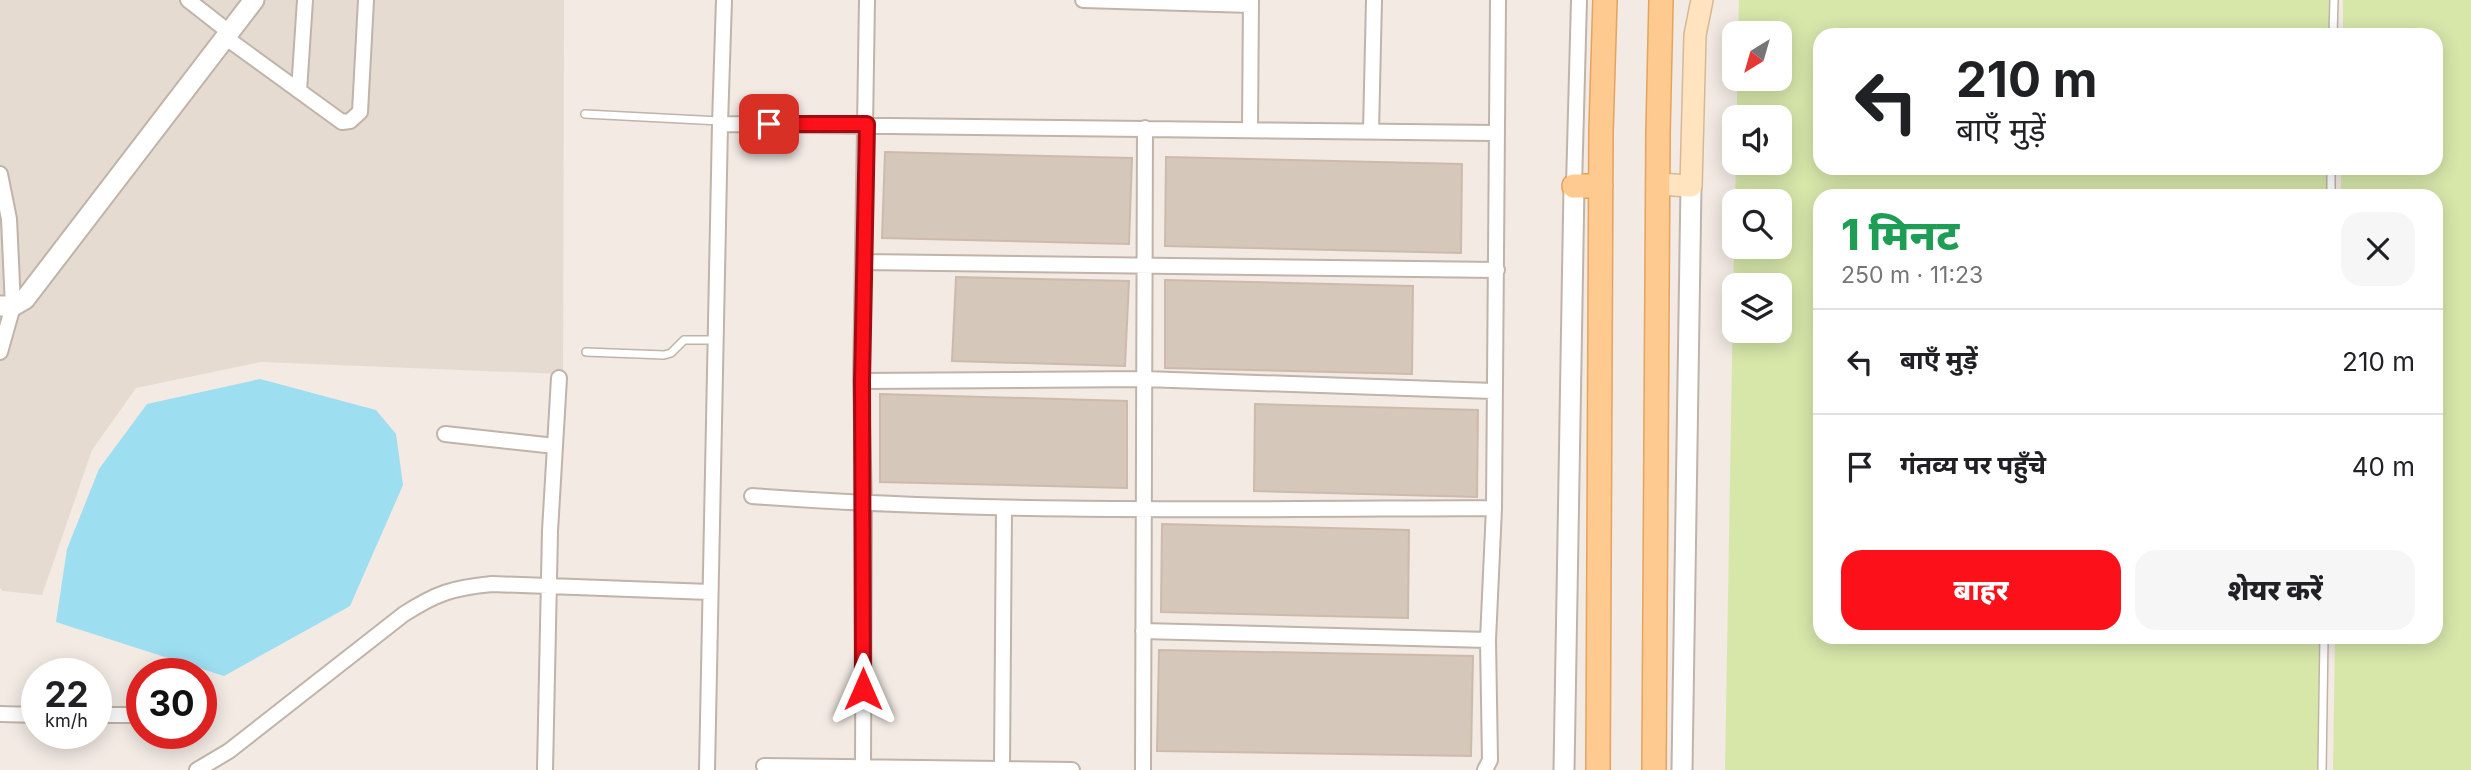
<!DOCTYPE html>
<html lang="hi">
<head>
<meta charset="utf-8">
<style>
  body { margin:0; font-family:Inter,"Noto Sans Devanagari",sans-serif; background:#f6f6f6; color:#202124; height:100vh; display:flex; flex-direction:column; font-size:26px; white-space:nowrap }
  * { box-sizing:border-box; margin:0 }
  p { font-size:23px; color:#757577 }
  .icon { flex:none; width:38px; height:38px; fill:none; stroke:currentColor; stroke-width:2; stroke-linecap:round; stroke-linejoin:round }
  .map { position:relative; flex:1; overflow:hidden }
  .panel { position:absolute; left:1813px; top:189px; width:630px; height:455px; display:flex; flex-direction:column; background:#fff; border-radius:21px; box-shadow:0 4px 18px #0003 }
  .panel>* { flex:none }
  .guide { position:absolute; left:1813px; top:28px; width:630px; height:147px; border-radius:21px; box-shadow:0 4px 18px #0003; background:#fff; color:#202124; overflow:hidden }
  .needle { width:46px; rotate:217deg }
  .fabs { position:absolute; left:1722px; top:21px; display:grid; gap:14px }
  .fabs a { display:grid; place-items:center; width:70px; height:70px; border-radius:14px; background:#fff; box-shadow:0 4px 18px #0003; font-size:35px }
  .speed { position:absolute; left:21px; top:658px; display:flex; gap:14px; font-size:35px; font-weight:700; text-align:center }
  .speed>* { display:grid; place-content:center; width:91px; height:91px; border-radius:50%; background:#fff; box-shadow:0 4px 18px #0003; line-height:1 }
  .speed small { font-size:18px; font-weight:400 }
  .speed .limit { border:10px solid #d22; background:#fff; color:#111 }
  .pin { position:absolute; display:grid; place-items:center; width:60px; height:60px; color:#fff; margin:-30px; border-radius:14px; box-shadow:0 4px 10px #0006 }
  .me { position:absolute; width:77px; margin:-38px; rotate:0deg; stroke-linejoin:round; filter:drop-shadow(0 0 5px #0008) }
  .turn { display:flex; align-items:center; gap:24px; height:147px; padding:0 28px; font-size:32px }
  .turn .icon { width:91px; height:91px; stroke-width:2.5 }
  .turn b { display:block; font-size:49px; line-height:60px }
  .round { display:grid; place-items:center; flex:none; width:74px; height:74px; border-radius:21px; background:#f6f6f6 }
  .overview { display:flex; align-items:center; justify-content:space-between; height:119px; padding:0 28px }
  h1 { font-size:42px; font-weight:800; line-height:52px; color:#1e9e55 }
  .action { display:flex; gap:14px; margin-top:auto; padding:14px 28px }
  .action a { flex:1; height:80px; border-radius:21px; background:#fc1019; color:#fff; font-size:28px; font-weight:800; line-height:80px; text-align:center }
  .action a+a { background:#f6f6f6; color:#202124 }
  ul { padding:0; list-style:none }
  li { display:flex; align-items:center; gap:21px; height:105px; padding:0 28px; border-top:2px solid #e0e0e0 }
  li div { flex:1 }
  li b { display:block; font-size:26px }
  li em { font-style:normal }
  .map>svg:first-child { display:block }
  .residential { fill:#e6dbd1 }
  .green { fill:#d7e7aa; fill-rule:evenodd }
  .water { fill:#9ddef0 }
  .building { fill:#d6c7bb; stroke:#cebaab; stroke-width:2 }
  .lines { fill:none; stroke-linecap:round; stroke-linejoin:round }
  .service-casing { stroke:#c0b3a9; stroke-width:10 }
  .minor-casing { stroke:#c0b3a9; stroke-width:18 }
  .tertiary-casing { stroke:#c0b3a9; stroke-width:23 }
  .secondary-casing { stroke:#d6b894; stroke-width:24 }
  .primary-casing { stroke:#e4a35e; stroke-width:26 }
  .service { stroke:#fff; stroke-width:7 }
  .minor { stroke:#fff; stroke-width:14 }
  .tertiary { stroke:#fff; stroke-width:19 }
  .secondary { stroke:#ffe4bf; stroke-width:21 }
  .primary { stroke:#ffca8f; stroke-width:23 }
  .route-casing { stroke:#a40a10; stroke-width:18 }
  .route { stroke:#fc1019; stroke-width:12 }
</style>
</head>
<body>
<div class="map">
<svg width="2471" height="770" viewBox="0 0 2471 770">
  <rect width="100%" height="100%" fill="#f2eae3"/>
  <path class="residential" d="M0,0h564l-1,374 -302,-12 -125,26 -44,62 -50,145 -39,-4 -3,-3z"/>
  <path class="green" d="M1739,0h598v35h-517v133h514v28h-514v441h505l-3,133h-597l9,-523h46v-46h-45l1,-38h44v-46h-43v-38h43v-46h-42zM1734,285h46v46h-46z
    M2343,0h128v770h-138l2,-133h101v-441h-95v-28h95v-133h-93z"/>
  <path class="water" d="M260,379l116,31 20,24 7,51 -53,121 -126,70 -168,-54 11,-73 32,-80 48,-65z"/>
  <path class="building" d="M885,152l247,6 -3,86 -247,-6z
    M1166,157l296,7 -1,89 -296,-7z
    M956,277l173,4 -4,85 -173,-5z
    M1165,280l248,6 -1,88 -247,-6z
    M880,394l247,7v87l-247,-6z
    M1255,404l223,6 -1,87 -223,-6z
    M1162,524l247,6 -1,88 -247,-6z
    M1159,650l314,6 -2,100 -314,-5z"/>
  <g class="lines">
    <defs>
      <path id="service" d="M2333,35l1,-35
        M585,114l135,7
        M2331,196v-28
        M586,352l78,3 7,-2 13,-13h31
        M2322,770l2,-133"/>
      <path id="minor" d="M188,0l41,32
        M1083,0l168,5
        M225,37l117,85 8,-1 10,-9 6,-112
        M299,91l6,-91
        M720,124l775,9
        M1250,130l1,-130
        M1371,131l3,-131
        M0,174l9,45 4,87 -13,46
        M1574,186l5,-186
        M864,262l633,8
        M861,381l283,-2 349,12
        M445,434l110,12
        M752,496c247,18 494,13 742,12
        M1143,631l345,9
        M0,714l37,1
        M96,715h46
        M764,766l308,4
        M1002,767l2,-259
        M863,768l1,-264 -3,-123 6,-381
        M197,770l32,-19 175,-137c33,-21 48,-26 88,-30l218,8
        M545,770l5,-239 9,-153
        M707,770l13,-646 4,-124
        M1143,770l2,-642
        M1485,770l5,-10 -2,-120 6,-132 4,-508"/>
      <path id="tertiary" d="M0,306h13l12,-7 229,-299
        M1564,770l10,-584
        M1682,770l9,-584"/>
      <path id="secondary" d="M1657,184l34,2 4,-151 7,-35"/>
      <path id="primary" d="M1574,186h27
        M1598,770l3,-639 4,-131
        M1654,770l4,-637 3,-133"/>
    </defs>
    <use href="#service" class="service-casing"/>
    <use href="#minor" class="minor-casing"/>
    <use href="#tertiary" class="tertiary-casing"/>
    <use href="#secondary" class="secondary-casing"/>
    <use href="#primary" class="primary-casing"/>
    <use href="#service" class="service"/>
    <use href="#minor" class="minor"/>
    <use href="#tertiary" class="tertiary"/>
    <use href="#secondary" class="secondary"/>
    <use href="#primary" class="primary"/>
  </g>
  <g class="lines">
    <defs>
      <path id="route" d="M769,124h98l-5,257 1,308"/>
    </defs>
    <use href="#route" class="route-casing"/>
    <use href="#route" class="route"/>
  </g>
</svg>
<div class="fabs">
<a><svg class="needle" viewBox="-14 -14 28 28"><path d="M0-13l5 13h-10z" fill="#e53935"/><path d="M0 13l5-13h-10z" fill="#757577"/></svg></a>
<a><svg class="icon" aria-label="sound" viewBox="0 0 24 24"><path d="M4 9h4l5-4v14l-5-4H4zM17 9q2 3 0 6"/></svg></a>
<a><svg class="icon" aria-label="search" viewBox="0 0 24 24"><circle cx="10" cy="10" r="6"/><path d="M15 15l6 6"/></svg></a>
<a><svg class="icon" aria-label="layers" viewBox="0 0 24 24"><path d="M12 4l9 5-9 5-9-5zM3 14l9 5 9-5"/></svg></a>
</div>
<div class="speed"><div>22<small>km/h</small></div><div class="limit">30</div></div>
<div class="pin" style="left:769px;top:124px;background:#d93025"><svg class="icon" aria-label="arrive" viewBox="0 0 24 24"><path d="M6 21V4h12l-3 4 3 4H6"/></svg></div>
<svg class="me" style="left:863px;top:689px" viewBox="-20 -20 40 40"><path d="M0-17L14 15 0 8-14 15z" fill="#fc1019" stroke="#fff" stroke-width="4"/></svg>
<div class="guide">
<div class="turn"><svg class="icon" aria-label="left" viewBox="0 0 24 24"><path d="M17 20v-9H6M10 6l-5 5 5 5"/></svg><div><b>210 m</b>बाएँ मुड़ें</div></div>
</div>
<section class="panel">
<div class="overview"><div><h1>1 मिनट</h1><p>250 m · 11:23</p></div><a class="round"><svg class="icon" aria-label="close" viewBox="0 0 24 24"><path d="M6 6l12 12M18 6L6 18"/></svg></a></div>
<ul>
<li><svg class="icon" aria-label="left" viewBox="0 0 24 24"><path d="M17 20v-9H6M10 6l-5 5 5 5"/></svg><div><b>बाएँ मुड़ें</b></div><em>210 m</em></li>
<li><svg class="icon" aria-label="arrive" viewBox="0 0 24 24"><path d="M6 21V4h12l-3 4 3 4H6"/></svg><div><b>गंतव्य पर पहुँचे</b></div><em>40 m</em></li>
</ul>
<div class="action"><a>बाहर</a><a>शेयर करें</a></div>
</section>
</div>
</body>
</html>
